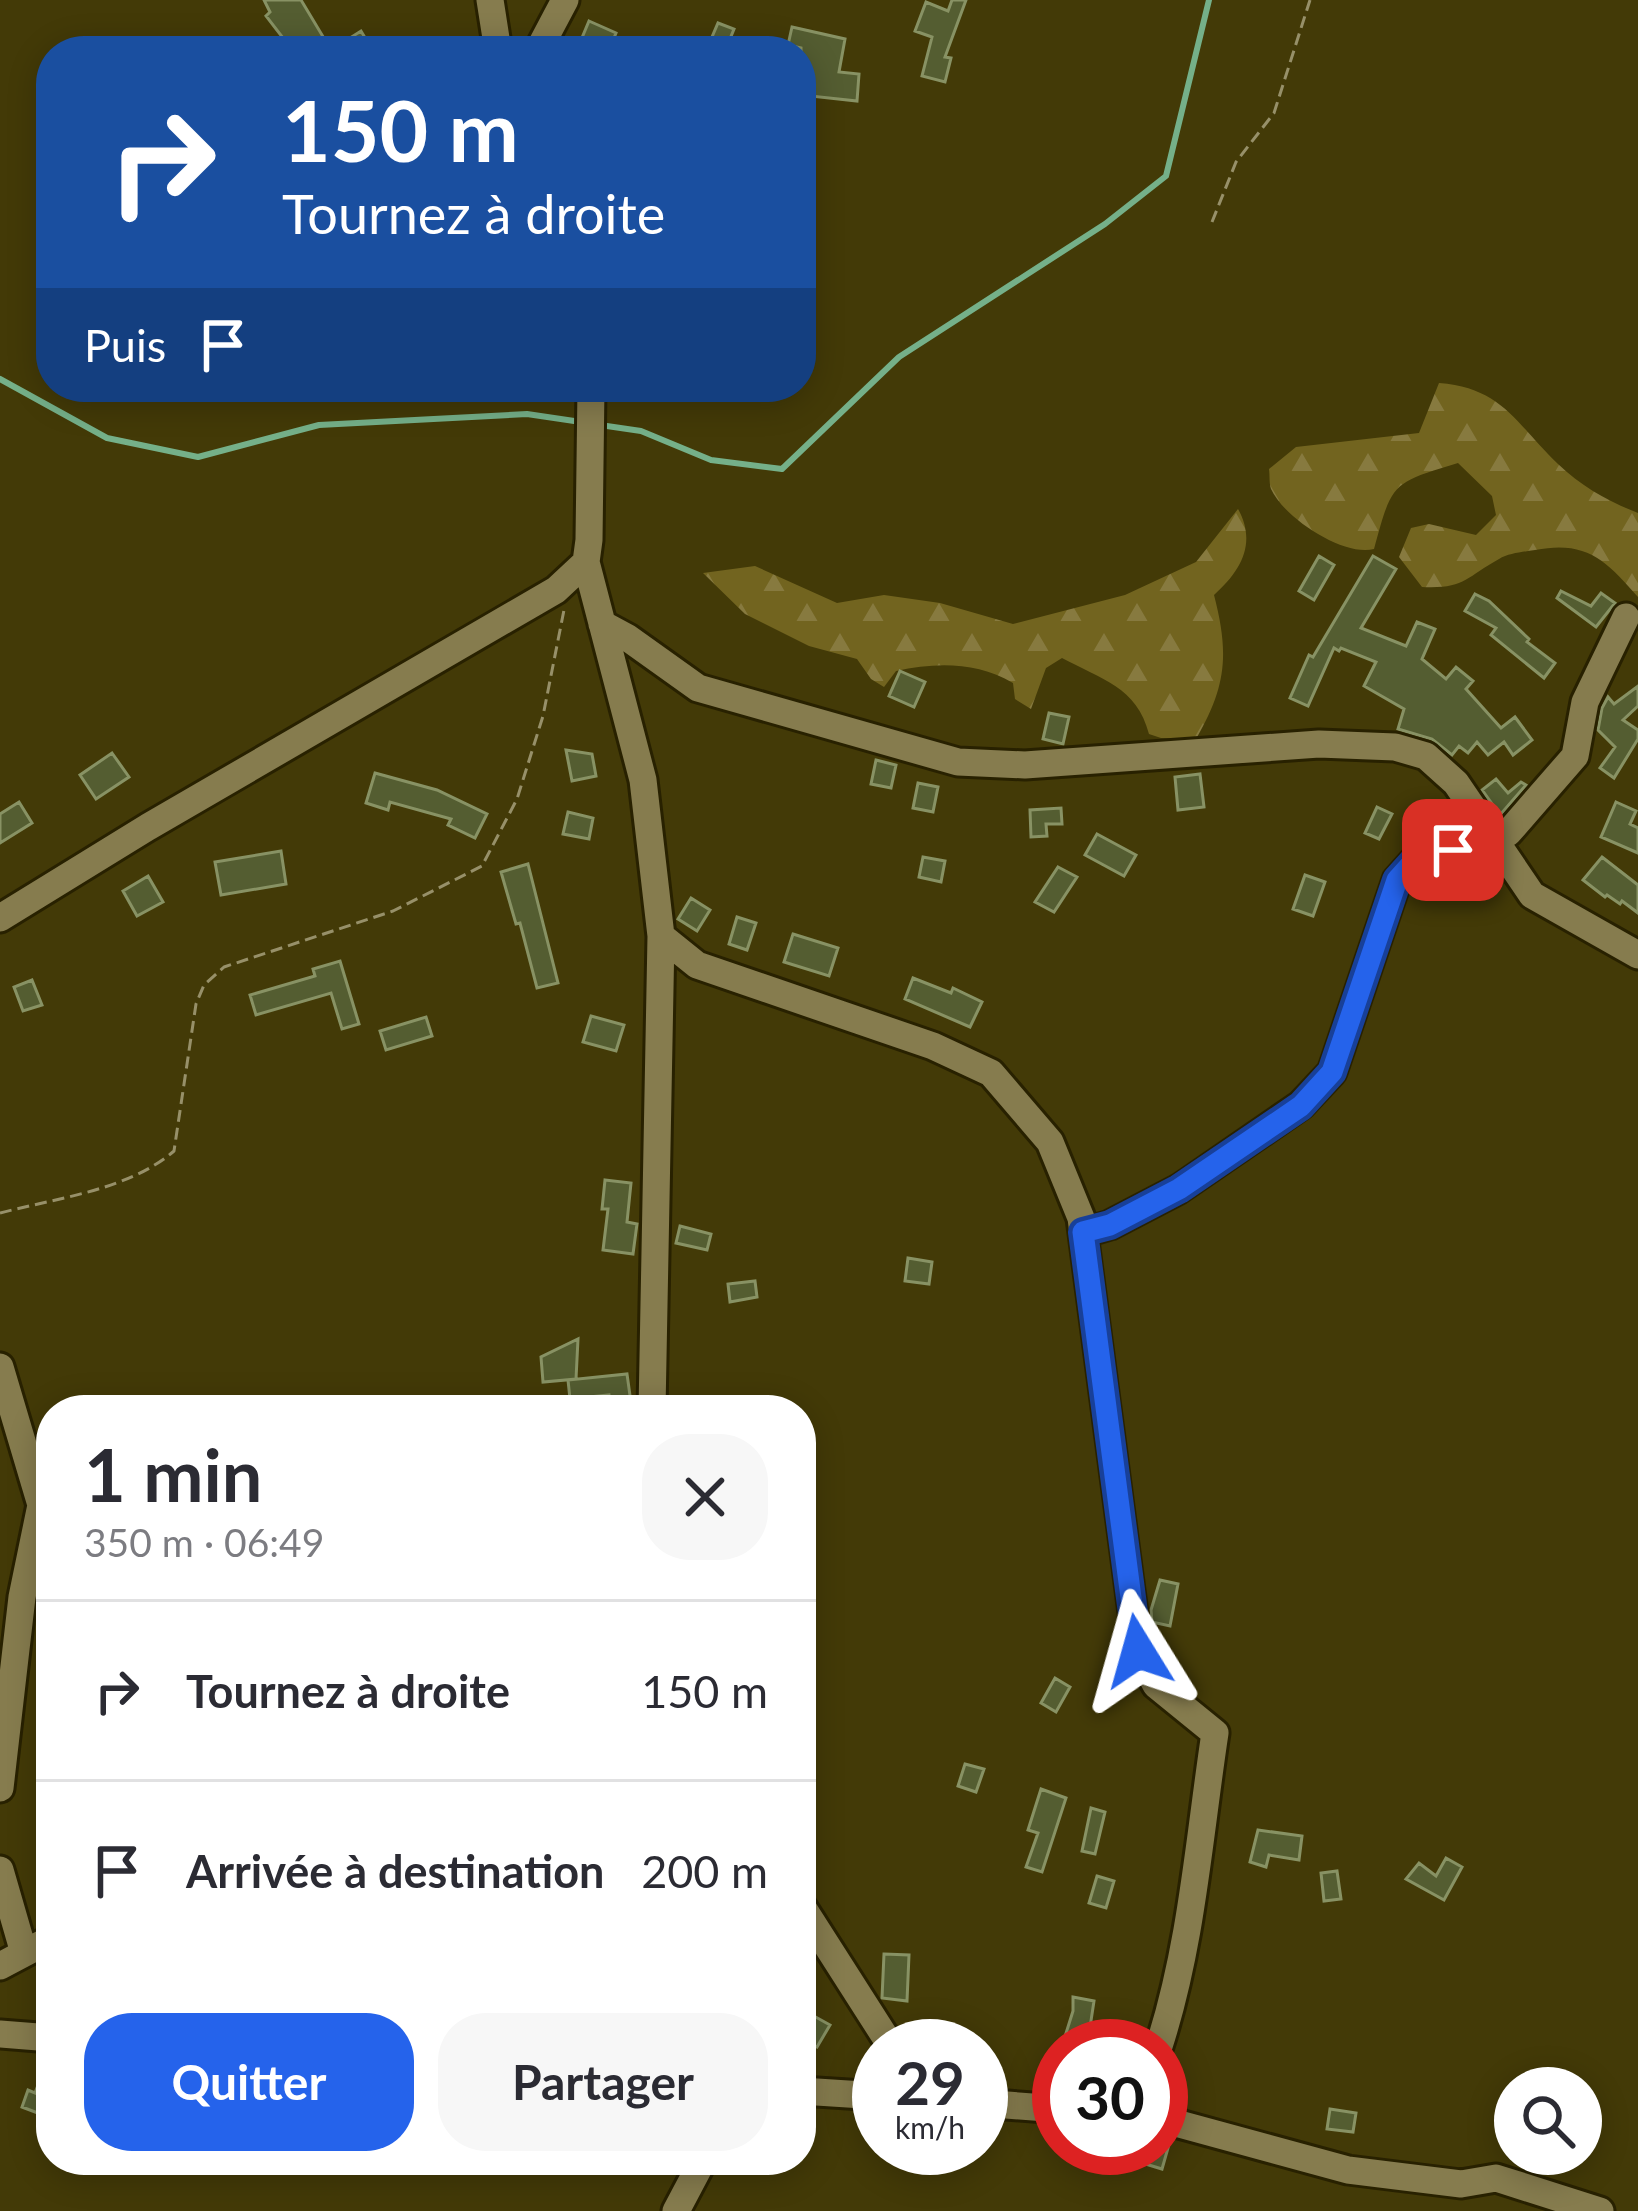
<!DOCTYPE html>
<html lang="fr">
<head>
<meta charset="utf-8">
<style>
  body { margin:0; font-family:Lato,sans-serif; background:#f7f7f7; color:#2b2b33; height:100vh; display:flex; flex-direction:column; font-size:45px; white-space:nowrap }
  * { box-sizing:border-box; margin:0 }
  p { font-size:39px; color:#7c7c81 }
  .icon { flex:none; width:66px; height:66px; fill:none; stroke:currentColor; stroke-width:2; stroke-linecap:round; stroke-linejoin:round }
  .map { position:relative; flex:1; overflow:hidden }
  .details { position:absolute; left:36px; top:1395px; width:780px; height:780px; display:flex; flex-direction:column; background:#fff; border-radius:48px; box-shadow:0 6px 30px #0003 }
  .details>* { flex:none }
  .guide { position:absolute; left:36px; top:36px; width:780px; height:366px; border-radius:48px; box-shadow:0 6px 30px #0003; background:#1a4fa0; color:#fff; overflow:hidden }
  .tools { position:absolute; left:1494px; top:2067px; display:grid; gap:24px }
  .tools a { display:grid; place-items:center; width:108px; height:108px; border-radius:50%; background:#fff; box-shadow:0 6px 30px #0003; font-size:60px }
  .speed { position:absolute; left:852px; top:2019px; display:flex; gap:24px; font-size:60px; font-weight:700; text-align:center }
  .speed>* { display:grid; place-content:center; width:156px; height:156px; border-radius:50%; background:#fff; box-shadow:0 6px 30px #0003; line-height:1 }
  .speed small { font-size:30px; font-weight:400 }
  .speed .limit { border:18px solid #d22; background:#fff; color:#111 }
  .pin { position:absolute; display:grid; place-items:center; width:102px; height:102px; color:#fff; margin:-51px; border-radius:24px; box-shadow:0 6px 18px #0006 }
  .me { position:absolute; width:132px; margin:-66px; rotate:352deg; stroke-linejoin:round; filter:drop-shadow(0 0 9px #0008) }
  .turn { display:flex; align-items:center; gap:42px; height:252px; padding:0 48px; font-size:54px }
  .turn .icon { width:156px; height:156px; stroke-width:2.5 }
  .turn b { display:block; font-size:84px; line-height:102px }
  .then { display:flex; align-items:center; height:114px; padding:0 48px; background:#0003; gap:24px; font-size:45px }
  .round { display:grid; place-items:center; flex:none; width:126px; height:126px; border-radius:48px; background:#f7f7f7 }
  .summary { display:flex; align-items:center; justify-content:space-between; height:204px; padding:0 48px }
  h1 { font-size:72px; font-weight:700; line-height:90px }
  .action { display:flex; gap:24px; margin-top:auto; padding:24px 48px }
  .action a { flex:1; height:138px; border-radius:48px; background:#2563eb; color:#fff; font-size:48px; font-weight:700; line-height:138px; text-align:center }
  .action a+a { background:#f7f7f7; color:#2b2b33 }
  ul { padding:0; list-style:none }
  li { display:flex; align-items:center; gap:36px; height:180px; padding:0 48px; border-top:3px solid #e1e1e2 }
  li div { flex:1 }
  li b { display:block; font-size:45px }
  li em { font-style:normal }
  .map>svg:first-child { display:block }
  .forest { fill:url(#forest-firs) }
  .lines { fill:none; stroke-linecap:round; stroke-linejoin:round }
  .stream { stroke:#75b089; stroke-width:6 }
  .building { fill:#545d31; stroke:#889264; stroke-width:3 }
  .minor-casing { stroke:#282100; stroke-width:33 }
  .path { stroke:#979069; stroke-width:3; stroke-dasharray:12 6; stroke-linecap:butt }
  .minor { stroke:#867c4e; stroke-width:27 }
  .route-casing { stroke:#184099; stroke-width:30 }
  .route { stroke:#2563eb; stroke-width:21 }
</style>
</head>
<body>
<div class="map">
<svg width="1638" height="2211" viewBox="0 0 1638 2211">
  <defs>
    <pattern id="forest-firs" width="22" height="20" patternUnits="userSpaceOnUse" patternTransform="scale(3)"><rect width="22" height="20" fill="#72641f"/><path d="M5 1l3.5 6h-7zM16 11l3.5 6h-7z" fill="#877a3f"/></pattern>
  </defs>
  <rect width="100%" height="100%" fill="#433a07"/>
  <path class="forest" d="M1439,383c64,5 77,41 119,81 24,23 50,37 80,49v84c-32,-37 -52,-57 -103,-47 -12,2 -26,3 -36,9 -34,19 -35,30 -77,28l-23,-30 12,-29 18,-4 47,11 20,-20 -4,-19 -34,-33c-67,20 -66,20 -84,86 -30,8 -90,-31 -103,-60 -2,-6 -1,-13 -2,-20l27,-22 123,-14z
    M1238,509c19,34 3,62 -24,86 15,58 13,91 -18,144l-35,-1 -12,-4c-12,-47 -48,-55 -87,-76l-16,10 -15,41 -16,-10 -2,-16c-36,-21 -76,-21 -117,-12l-12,16 -13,-8 -14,-20 -48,-13 -64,-32 -42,-41 52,-7 82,37 47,-8 56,8 73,21 112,-29 71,-33z"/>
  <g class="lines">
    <path class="stream" d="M0,379l107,59 91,19 121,-32 208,-11 54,8
      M600,425l41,6 70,29 71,9 117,-112 206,-133 61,-48 43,-176"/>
  </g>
  <path class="building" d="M264,0h37l30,50 30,-19 12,20h-80l-27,-35 4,-4z
    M952,0h14l-21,57 6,1 -6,24 -23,-6 10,-39 -17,-6 11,-29 22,9z
    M589,21l27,12 -2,5 22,13h-42l-15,-6z
    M718,23l16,6 -9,22h-19z
    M792,27l53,12 -6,33 20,2 -2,27 -56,-6v-47l-13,-3z
    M1319,556l15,9 -20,35 -15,-9z
    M1373,556l23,13 -35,59 45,18 11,-24 18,7 -13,30 24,20 10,-12 17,14 -7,8 35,39 14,-11 17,23 -19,15 -9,-13 -16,13 -11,-13 -9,11 -9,-7 -7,9 -20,-16 -34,-10 6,-20 -40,-23 12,-24 -35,-14 -2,3 -5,-3 -26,58 -18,-8 19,-43 4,2z
    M1561,591l30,15 10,-13 14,10 -19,24 -39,-29z
    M1475,594l14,7 40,38 -2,3 28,21 -11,15 -53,-43 5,-7 -31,-17z
    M900,671l25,11 -11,25 -25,-11z
    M1638,686v20l-15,14 15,10v9l-24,39 -14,-10 15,-21 -17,-17 4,-22 6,-11 6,7z
    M1049,713l20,4 -6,27 -20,-5z
    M566,750l26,4 4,22 -24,5z
    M112,753l17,24 -33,22 -16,-24z
    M876,760l20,5 -5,23 -20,-4z
    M375,773l62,17 50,24 -12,24 -27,-13 3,-6 -61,-17 -2,8 -22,-7z
    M1200,774l4,33 -26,3 -3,-33z
    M1496,779l12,14 13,-11 5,3 -26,30 -18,-25z
    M918,783l20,4 -5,25 -20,-4z
    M19,802l13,21 -32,20v-29z
    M1616,802l20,9 -6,13 8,4v25l-37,-16z
    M1377,807l15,7 -13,25 -14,-6z
    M1061,808l1,16h-16l1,12 -16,1 -1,-27z
    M1432,811l22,12 -5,9 -12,4 -15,-9z
    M568,812l25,6 -4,21 -26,-5z
    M1097,834l39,21 -12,21 -39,-21z
    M281,851l5,33 -65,11 -6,-33z
    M923,857l22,4 -4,21 -22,-5z
    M1602,857l36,28v28l-16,-12 -2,3 -13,-9 -2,2 -22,-17z
    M528,864l30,119 -21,5 -17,-65 -4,1 -15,-52z
    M1058,867l19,10 -23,35 -19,-10z
    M1305,875l20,7 -12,34 -20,-7z
    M148,876l15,26 -26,14 -14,-25z
    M691,898l19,12 -13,21 -19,-12z
    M737,917l19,6 -9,27 -18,-6z
    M793,934l45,14 -9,28 -45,-14z
    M340,961l19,63 -17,5 -11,-36 -75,22 -6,-20 65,-19 -2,-7z
    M913,978l38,15 2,-5 29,14 -12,25 -65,-28z
    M32,980l10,25 -19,6 -9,-24z
    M591,1016l33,9 -8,26 -33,-9z
    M426,1017l6,19 -46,14 -6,-19z
    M605,1180l26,3 -4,39 10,2 -4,30 -30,-4 5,-41h-6z
    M680,1226l31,8 -4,16 -31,-7z
    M908,1258l24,4 -3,22 -24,-3z
    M755,1281l2,16 -27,5 -2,-18z
    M578,1339l-2,40 -33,3 -2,-25z
    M627,1374l5,36h-21l-2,-15 -39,4 -2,-19z
    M1160,1580l18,4 -8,42 -18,-4 -1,-12z
    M1055,1678l15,9 -14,25 -15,-9z
    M965,1764l19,5 -8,23 -18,-6z
    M1041,1789l25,9 -24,74 -16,-5 12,-34 -10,-3z
    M1091,1808l14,4 -10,42 -13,-3z
    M1258,1830l44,6 -3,24 -30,-5 -3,12 -16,-5z
    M1446,1858l16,9 -18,33 -38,-21 13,-16 17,13z
    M1337,1871l4,28 -17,2 -3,-28z
    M1097,1876l17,5 -8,27 -17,-5z
    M884,1954l25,1 -2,46 -25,-3z
    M1073,1997l21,4 -5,33 -7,-1 -5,13h-15l11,-35z
    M812,2015l18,10 -13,22 -16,-8z
    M49,2056h2v62l-29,-11 6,-17 7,3z
    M1330,2109l26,4 -3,19 -26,-3z
    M1106,2148h62l-6,21 -56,-17z"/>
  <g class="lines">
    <defs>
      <path id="minor" d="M490,0l8,51
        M538,51l27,-51
        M591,387l-2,153 -3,22 57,218 18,156 -9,474
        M602,624l26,14 70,50 260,74 67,3 294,-21 76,3 31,9 30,27 76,112 106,60
        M0,918l148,-91 408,-237 30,-28
        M661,936l36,29 236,81 58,27 59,69 31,76 57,433 18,34 59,48c-16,105 -23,211 -56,313
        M1083,1233l27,-8 69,-36 122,-84 31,-33 65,-192 17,-19 94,-28 67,-77 10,-54 41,-85
        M0,1367l41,138 -19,92 -22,191
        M0,1870l24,83
        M801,1905l90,141
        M0,1966l51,-27
        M0,2034l51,4
        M801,2091l78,5
        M981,2103l78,6
        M1161,2119l187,51 113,14 35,-6 104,33
        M676,2211l27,-51"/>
    </defs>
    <use href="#minor" class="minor-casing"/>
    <path class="path" d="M1212,222l24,-60 38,-49 36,-113
      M0,1213c57,-15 129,-23 174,-62l22,-147 8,-19 20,-18 169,-56 89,-45 35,-67 26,-83 21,-106"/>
    <use href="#minor" class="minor"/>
  </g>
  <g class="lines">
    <defs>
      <path id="route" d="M1138,1651l-55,-419 27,-7 69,-36 122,-83 31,-34 65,-192 17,-19 39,-11"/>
    </defs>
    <use href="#route" class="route-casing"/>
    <use href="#route" class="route"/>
  </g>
</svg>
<div class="tools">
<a><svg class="icon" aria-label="search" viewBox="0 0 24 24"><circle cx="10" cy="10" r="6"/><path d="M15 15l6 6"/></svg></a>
</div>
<div class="speed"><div>29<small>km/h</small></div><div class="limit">30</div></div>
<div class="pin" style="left:1453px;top:850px;background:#d93025"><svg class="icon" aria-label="arrive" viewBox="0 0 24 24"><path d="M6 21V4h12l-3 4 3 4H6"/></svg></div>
<svg class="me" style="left:1138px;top:1651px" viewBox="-20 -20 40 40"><path d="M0-17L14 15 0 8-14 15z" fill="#2563eb" stroke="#fff" stroke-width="4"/></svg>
<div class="guide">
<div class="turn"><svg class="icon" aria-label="right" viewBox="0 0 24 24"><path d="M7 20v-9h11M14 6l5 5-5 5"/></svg><div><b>150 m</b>Tournez à droite</div></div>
<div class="then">Puis<svg class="icon" aria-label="arrive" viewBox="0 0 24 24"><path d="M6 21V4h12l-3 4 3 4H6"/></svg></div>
</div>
<section class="details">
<div class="summary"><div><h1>1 min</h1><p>350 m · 06:49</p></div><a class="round"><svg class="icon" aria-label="close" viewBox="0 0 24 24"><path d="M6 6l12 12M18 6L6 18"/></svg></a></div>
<ul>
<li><svg class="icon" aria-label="right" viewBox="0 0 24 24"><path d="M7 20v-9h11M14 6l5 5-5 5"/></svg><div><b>Tournez à droite</b></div><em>150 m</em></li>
<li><svg class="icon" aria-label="arrive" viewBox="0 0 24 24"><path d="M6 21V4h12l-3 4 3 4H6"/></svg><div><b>Arrivée à destination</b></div><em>200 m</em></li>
</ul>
<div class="action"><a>Quitter</a><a>Partager</a></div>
</section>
</div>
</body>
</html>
